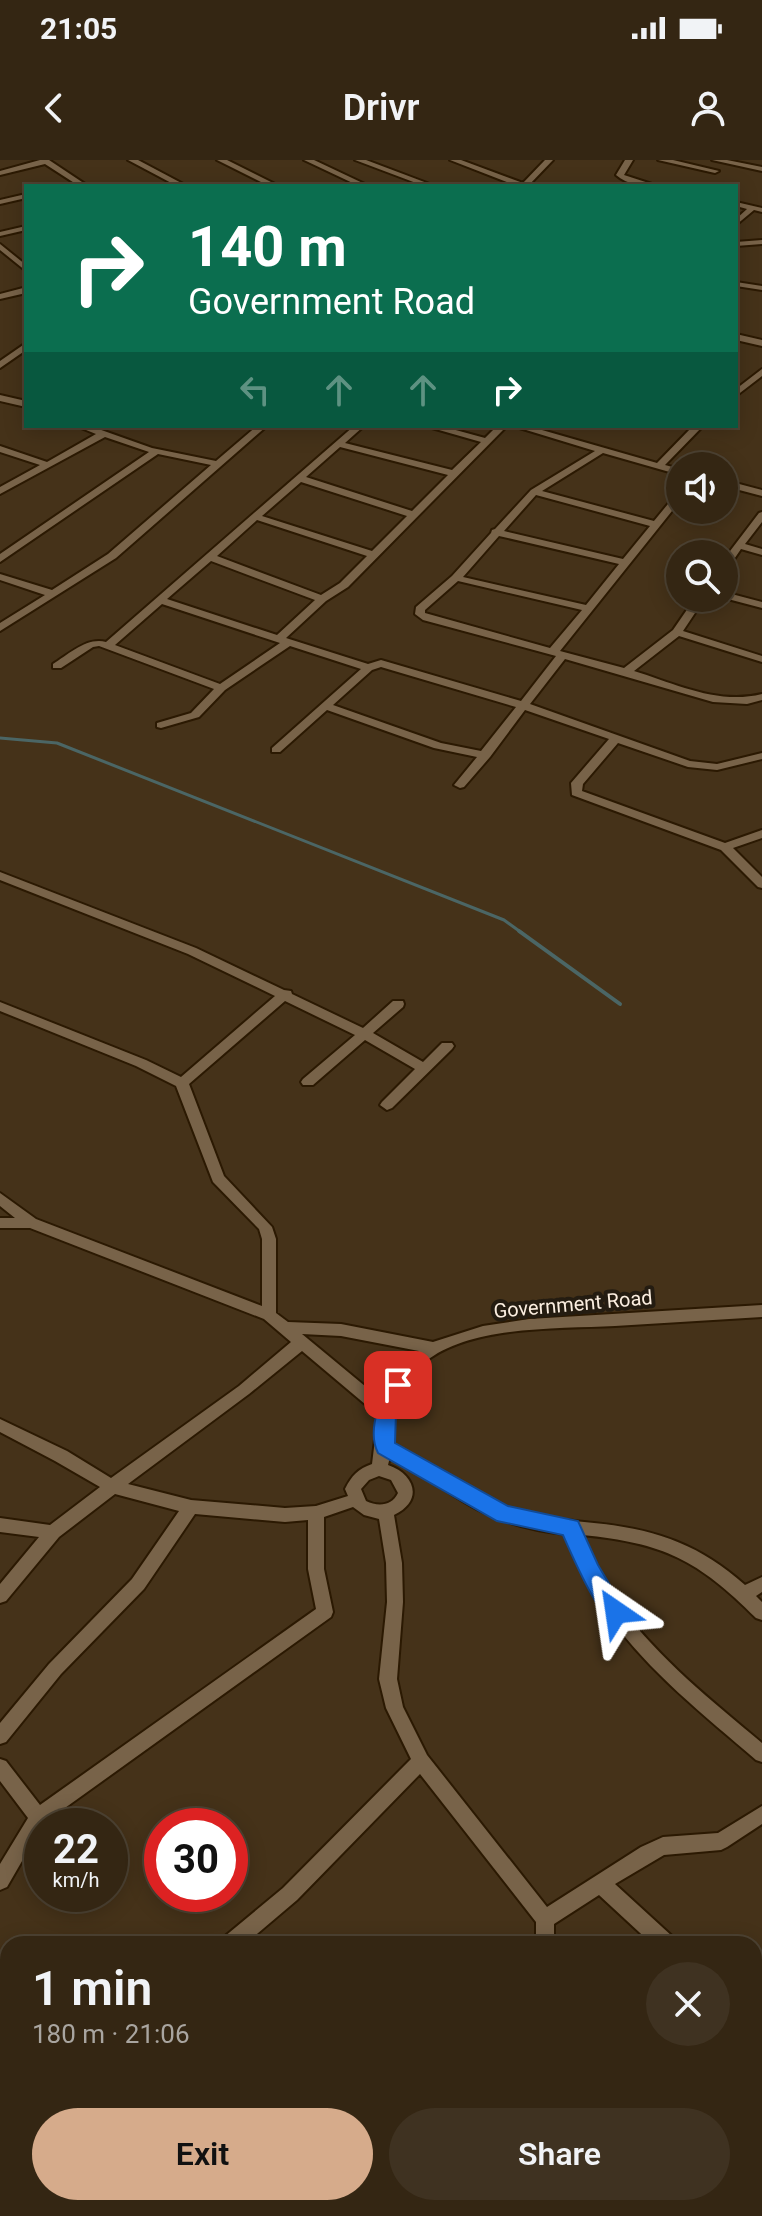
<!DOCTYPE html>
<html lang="en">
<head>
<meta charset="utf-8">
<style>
  body { margin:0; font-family:Roboto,sans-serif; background:#3f3221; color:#f1f3f6; height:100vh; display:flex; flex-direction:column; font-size:30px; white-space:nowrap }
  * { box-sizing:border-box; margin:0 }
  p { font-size:26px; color:#a9a5a0 }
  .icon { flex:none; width:44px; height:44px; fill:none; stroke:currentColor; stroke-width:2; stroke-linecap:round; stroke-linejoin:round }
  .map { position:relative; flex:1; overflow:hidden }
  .sheet { position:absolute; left:0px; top:1776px; width:762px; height:280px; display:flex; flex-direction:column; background:#342613; border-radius:24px 24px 0 0; box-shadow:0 4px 20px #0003,0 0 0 2px #4e4333 }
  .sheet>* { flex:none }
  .hud { position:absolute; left:24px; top:24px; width:714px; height:244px; border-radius:0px; box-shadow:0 4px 20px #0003,0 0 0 2px #4e4333; background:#0b6e4f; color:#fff; overflow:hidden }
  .tools { position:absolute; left:666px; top:292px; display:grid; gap:16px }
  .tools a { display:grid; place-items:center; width:72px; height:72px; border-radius:50%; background:#342613; box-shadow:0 4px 20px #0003,0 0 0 2px #4e4333; font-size:40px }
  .speed { position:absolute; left:24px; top:1648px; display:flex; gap:16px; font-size:40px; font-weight:700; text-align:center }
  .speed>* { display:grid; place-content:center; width:104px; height:104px; border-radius:50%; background:#342613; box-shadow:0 4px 20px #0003,0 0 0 2px #4e4333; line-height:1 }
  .speed small { font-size:20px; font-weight:400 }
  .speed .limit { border:12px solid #d22; background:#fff; color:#111 }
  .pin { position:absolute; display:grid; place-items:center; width:68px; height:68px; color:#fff; margin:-34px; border-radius:16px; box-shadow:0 4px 12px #0006 }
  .me { position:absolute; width:88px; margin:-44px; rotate:328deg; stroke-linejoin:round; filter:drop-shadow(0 0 6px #0008) }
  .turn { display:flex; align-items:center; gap:28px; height:168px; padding:0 32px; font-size:36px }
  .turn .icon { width:104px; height:104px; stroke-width:2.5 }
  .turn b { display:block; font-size:56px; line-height:68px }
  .lanes { display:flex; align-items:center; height:76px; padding:0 32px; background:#0003; justify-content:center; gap:40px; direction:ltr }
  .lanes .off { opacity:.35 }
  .round { display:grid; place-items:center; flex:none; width:84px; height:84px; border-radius:42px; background:#3f3221 }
  .head { display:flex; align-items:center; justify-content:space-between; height:136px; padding:0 32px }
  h1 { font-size:48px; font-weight:600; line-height:60px }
  .action { display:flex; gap:16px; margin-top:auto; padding:16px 32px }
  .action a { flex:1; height:92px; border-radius:48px; background:#d6ab8b; color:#111; font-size:32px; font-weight:600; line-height:92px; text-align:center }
  .action a+a { background:#3f3221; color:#f1f3f6 }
  .status { display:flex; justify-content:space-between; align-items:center; height:56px; padding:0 40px; background:#342613; direction:ltr }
  .status svg { height:22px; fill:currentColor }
  header { display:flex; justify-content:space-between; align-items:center; height:104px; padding:0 32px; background:#342613; font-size:36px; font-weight:600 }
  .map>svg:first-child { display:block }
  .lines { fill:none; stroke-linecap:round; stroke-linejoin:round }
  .stream-far1 { stroke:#4b6665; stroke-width:3 }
  .stream { stroke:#4b6665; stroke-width:4 }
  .minor-casing { stroke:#2b1902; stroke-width:4 }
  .minor { fill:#786349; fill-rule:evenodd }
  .route { fill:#1a73e8; stroke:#114b97; stroke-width:2 }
  .labels { text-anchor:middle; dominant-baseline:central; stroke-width:8; stroke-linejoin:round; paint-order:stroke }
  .street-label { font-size:20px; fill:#fbeee0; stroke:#241c11 }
</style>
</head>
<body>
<div class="status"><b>21:05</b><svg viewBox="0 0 49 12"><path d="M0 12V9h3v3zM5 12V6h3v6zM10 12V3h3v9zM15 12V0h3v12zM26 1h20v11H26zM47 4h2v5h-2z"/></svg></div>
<header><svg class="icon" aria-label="back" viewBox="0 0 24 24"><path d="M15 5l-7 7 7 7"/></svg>Drivr<svg class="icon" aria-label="person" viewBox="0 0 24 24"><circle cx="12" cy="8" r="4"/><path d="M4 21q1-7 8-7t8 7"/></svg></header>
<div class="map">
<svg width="762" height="2056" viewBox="0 0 762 2056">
  <rect width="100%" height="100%" fill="#453219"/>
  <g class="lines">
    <path class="stream-far1" d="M0,578l57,5 447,177 18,13"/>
    <path class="stream" d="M519,771l101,73"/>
    <defs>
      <path id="minor" d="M40,0h9l39,26h-9l-34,-22 -45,11v-4z
        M128,0h10l49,26h-10z
        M217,0h10l52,26h-10z
        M304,0h10l55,26h-10z
        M355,0h11l69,26h-11z
        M450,0h11l62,23 22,-23h8l-25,26h-11z
        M625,0h8l-9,15 34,11c-14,0 -31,-1 -42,-11z
        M658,0h15l46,11 -4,2z
        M712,0h15l35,7v4z
        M26,34v4l-26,6v-4z
        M736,42l26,6v4l-8,-2 -18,15v-6l11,-10 -11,-3z
        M26,66v4l-26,6v-4z
        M762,80v4l-26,2v-4z
        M0,84l26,21v6l-26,-21z
        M736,122l26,4v4l-26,-4z
        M23,128h3v5l-26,6v-5z
        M736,174l26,6v6l-26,-6z
        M26,183v7l-26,18v-7z
        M762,209v7l-26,20v-7z
        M0,235l26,6v6l-26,-6z
        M76,266h14l62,22 64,13 41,-35h10l-151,132 -116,73v-8l45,-28 -45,-15v-6l52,16 56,-36 103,-89 -53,-11 -158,108v-8l149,-102 -44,-15 -105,57v-7l40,-22 -40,-13v-6l47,16 49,-28z
        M354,266h10l-19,17 107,27 29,-28 -56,-16h16l44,12 12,-12h10l-159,161 -22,14 -40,37 82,26 13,-4 140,41 35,-45 -133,-36 -8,-6 1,-7 36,-31 39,-43 1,-3 3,-1 36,-39 64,-39 -82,-25h15l129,37 36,-37h10l-38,39 15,4v6l-77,-22 -61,38 112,30 23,-28 3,-1v9l-120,150 64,17 49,-38 22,-32h10l-22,33 79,25v6l-83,-26 -45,35c42,13 84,34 128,23v6l-15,4 -34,-2 -148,-43 -35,45 160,57 27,3 45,-11v6l-45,11 -29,-3 -70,-24 -35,41 -1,7 143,52 37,-13v8l-29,10 29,29v11l-4,-1 -37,-37 -149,-55 -1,-12 38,-44 -84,-29 -35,47 -26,30 -4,1 -6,-3 23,-28 -43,-9 -107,-38 -47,42h-8v-4l89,-79 -71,-23 -65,44 -26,27 -38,11 -4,-1v-4l34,-10 23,-24 -115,-43 -6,1 -32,21h-8v-4c16,-10 34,-27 53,-22zM340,287l108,28 -36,36 -106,-34zM301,322l106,34 -35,35 -110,-35zM536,335l114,31 -27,33 -119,-28zM257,360l110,36 -27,27 -19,12 -104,-39zM499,376l120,28 -33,41 -123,-28zM211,401l104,39 -38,35 -110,-36zM458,421l124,29 -32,38 -125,-35v-3zM162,444l118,39 -60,41 -105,-39zM381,507l135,40 -35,44 -40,-8 -108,-38 39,-35z
        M724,320l38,10v6l-38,-10z
        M762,352v10l-17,22 17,5v6l-21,-6 -13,19 -4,1v-10l35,-46z
        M724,432l38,10v6l-38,-10z
        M0,712l196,76 88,42 7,1 1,3 71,34 30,-27h10l1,3 -1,3 -30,26 50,29 19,-19h10l2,3 -2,3 -60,59 -5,2 -7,-5 2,-3 33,-33 -50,-29 -52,45h-10l-2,-3 2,-3 52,-44 -70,-34 -96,83 35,92 48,51 4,12v74l12,9 53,2 92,18 50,-16 46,-7 233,-14v12c-49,3 -98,6 -147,9 -55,3 -145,-1 -190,36 -25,21 -32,50 -34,82 43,19 79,52 124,67 26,8 53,9 79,12 61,6 105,21 151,62l17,-8v15l-6,4 6,6v18l-6,-2c-58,-58 -92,-75 -174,-83 11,24 23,49 38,71 39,53 92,95 142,137v19l-6,-2c-52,-45 -107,-88 -147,-144 -18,-25 -31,-54 -44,-82 -30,-3 -58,-10 -84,-23 -32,-16 -59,-39 -91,-54l-2,8c27,9 36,36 6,50l8,48 1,39 -6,77 6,28 24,48 120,152 94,-60 22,-10 55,-4 44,-27v18l-35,23 -6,3 -57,5 -49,29 58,53 2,7h-23l-53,-49 -45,29v20h-18v-22l-116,-148 -123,126 -52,44h-23l2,-7 59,-49 128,-129 -25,-51 -7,-29 8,-77 -1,-39 -7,-44 -15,-4 -11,-8 -29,10v52l9,43 -2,5 -287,206 -37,64 -7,3v-26l28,-46 -28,-37v-22l6,2 34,44 276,-196 -8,-40v-49l-23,2 -90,-8 -51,75 -83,85 -55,68 -6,2v-21l49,-59 83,-85 47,-68 -64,-17 -56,43 -53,64 -6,2v-19l39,-47 -39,-5v-14l50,7 50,-38 -45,-26 -55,-29v-13l67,32 44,27 128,-92 52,-44 -27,-23 -234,-91h-30v-10h15l-15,-12v-13l36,26 226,87v-67l-3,-10 -46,-47 -37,-96 -40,-20 -136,-55v-9l146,58 35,17 94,-81 -87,-42 -188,-74zM302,1174l39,2 78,15c-17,14 -29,29 -36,50zM302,1191l76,64 -6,49c-14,5 -20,11 -27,25l3,7 -32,10 -31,2 -94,-8 -63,-16 121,-90zM379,1316l12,4 7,13c-6,13 -20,14 -32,8l-5,-12 8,-9z
        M754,1812h8v20l-8,-2z
        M8,1897v20l-8,4v-20z
        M0,1943l8,5v60l-8,-5z
        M762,2023v20l-8,2v-20z
        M8,2045v3h19l1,8h-20z
        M190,2048h20l2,8h-20z
        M433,2048h20v8h-20z
        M638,2048h23l-3,8h-23z
        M732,2048h21l3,8h-21z"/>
    </defs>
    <use href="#minor" class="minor-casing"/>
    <use href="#minor" class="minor"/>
  </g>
  <path class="route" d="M398,1217l7,3 3,5 -12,28 -1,30 113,63 70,15 20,44 28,47 -3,7c-5,2 -7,3 -12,1 -14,-7 -41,-69 -48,-85l-66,-14 -119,-68c-11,-22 2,-53 13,-73z"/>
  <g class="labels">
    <g class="street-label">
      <text transform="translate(573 1144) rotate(-5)">Government Road</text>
    </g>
  </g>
</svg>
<div class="tools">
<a><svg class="icon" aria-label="sound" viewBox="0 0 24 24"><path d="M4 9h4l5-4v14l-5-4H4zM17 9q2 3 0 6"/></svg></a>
<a><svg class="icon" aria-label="search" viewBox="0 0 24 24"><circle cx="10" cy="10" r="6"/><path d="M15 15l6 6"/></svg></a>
</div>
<div class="speed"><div>22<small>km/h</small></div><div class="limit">30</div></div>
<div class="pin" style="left:398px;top:1225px;background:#d93025"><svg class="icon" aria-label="arrive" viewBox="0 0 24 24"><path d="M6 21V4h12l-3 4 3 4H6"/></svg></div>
<svg class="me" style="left:616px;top:1452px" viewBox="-20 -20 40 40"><path d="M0-17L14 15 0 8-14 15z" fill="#1a73e8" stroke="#fff" stroke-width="4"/></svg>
<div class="hud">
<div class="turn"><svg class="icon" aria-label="right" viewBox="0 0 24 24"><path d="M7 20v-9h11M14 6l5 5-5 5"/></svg><div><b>140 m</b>Government Road</div></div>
<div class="lanes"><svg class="icon off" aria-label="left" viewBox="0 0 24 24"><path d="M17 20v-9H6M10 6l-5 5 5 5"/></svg><svg class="icon off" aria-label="ahead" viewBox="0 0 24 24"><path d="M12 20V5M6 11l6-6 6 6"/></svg><svg class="icon off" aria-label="ahead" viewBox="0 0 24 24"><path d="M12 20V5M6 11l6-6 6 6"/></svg><svg class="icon" aria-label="right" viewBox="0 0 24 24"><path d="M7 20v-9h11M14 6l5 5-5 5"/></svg></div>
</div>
<section class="sheet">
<div class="head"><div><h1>1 min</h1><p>180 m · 21:06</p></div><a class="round"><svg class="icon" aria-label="close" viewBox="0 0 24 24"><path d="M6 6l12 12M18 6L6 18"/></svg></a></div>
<div class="action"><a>Exit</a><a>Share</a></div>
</section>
</div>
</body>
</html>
